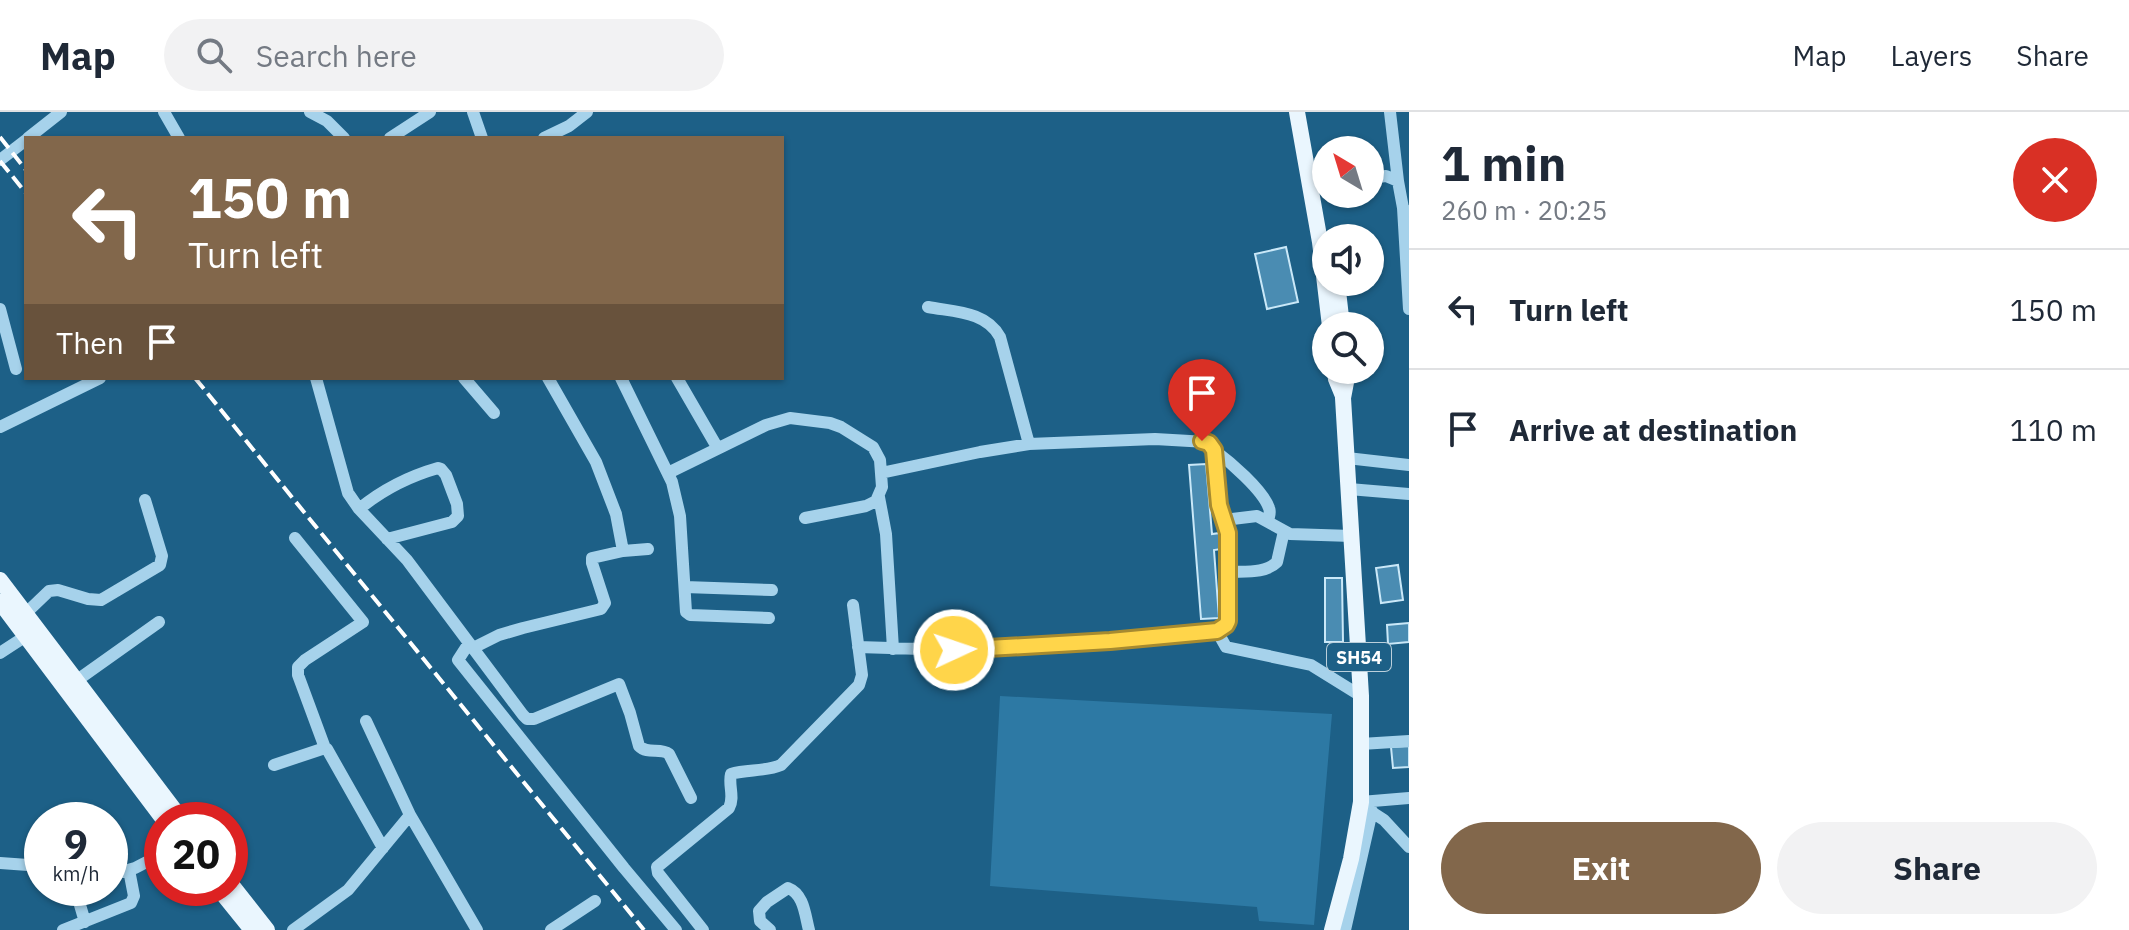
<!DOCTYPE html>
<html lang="en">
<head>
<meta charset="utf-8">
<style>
  body { margin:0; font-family:"IBM Plex Sans",sans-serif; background:#f2f2f3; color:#1f2937; height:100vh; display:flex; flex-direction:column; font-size:30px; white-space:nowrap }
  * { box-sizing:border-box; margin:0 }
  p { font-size:26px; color:#747a83 }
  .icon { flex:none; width:44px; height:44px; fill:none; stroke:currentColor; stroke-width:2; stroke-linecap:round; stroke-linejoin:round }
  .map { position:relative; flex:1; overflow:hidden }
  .side { display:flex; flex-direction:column; background:#fff; width:720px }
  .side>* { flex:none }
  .banner { position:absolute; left:24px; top:24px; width:760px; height:244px; border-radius:0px; box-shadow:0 2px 6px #0004; background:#82674b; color:#fff; overflow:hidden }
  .needle { width:52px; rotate:322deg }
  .buttons { position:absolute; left:1312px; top:24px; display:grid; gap:16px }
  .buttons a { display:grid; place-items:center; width:72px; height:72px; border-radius:50%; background:#fff; box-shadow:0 2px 6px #0004; font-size:40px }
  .speed { position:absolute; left:24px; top:690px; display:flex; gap:16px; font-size:40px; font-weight:700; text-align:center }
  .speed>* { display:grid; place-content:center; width:104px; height:104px; border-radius:50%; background:#fff; box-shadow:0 2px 6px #0004; line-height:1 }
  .speed small { font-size:20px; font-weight:400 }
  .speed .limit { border:12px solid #d22; background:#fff; color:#111 }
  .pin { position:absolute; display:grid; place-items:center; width:68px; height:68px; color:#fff; margin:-82px -34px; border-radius:50% 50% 50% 0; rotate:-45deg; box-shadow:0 0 8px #0007 }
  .pin .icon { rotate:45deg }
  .me { position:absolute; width:88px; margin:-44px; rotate:87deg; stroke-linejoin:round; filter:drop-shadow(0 0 6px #0008) }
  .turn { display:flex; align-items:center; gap:28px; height:168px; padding:0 32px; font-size:36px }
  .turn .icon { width:104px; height:104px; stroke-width:2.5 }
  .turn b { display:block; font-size:56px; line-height:68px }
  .then { display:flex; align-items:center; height:76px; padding:0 32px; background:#0003; gap:16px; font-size:30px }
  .round { display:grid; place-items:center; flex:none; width:84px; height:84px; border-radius:42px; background:#f2f2f3 }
  .overview { display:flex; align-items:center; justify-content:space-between; height:136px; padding:0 32px }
  h1 { font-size:48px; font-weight:700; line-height:60px }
  .action { display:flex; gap:16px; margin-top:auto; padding:16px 32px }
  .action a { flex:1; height:92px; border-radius:48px; background:#82674b; color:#fff; font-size:32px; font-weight:700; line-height:92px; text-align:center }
  .action a+a { background:#f2f2f3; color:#1f2937 }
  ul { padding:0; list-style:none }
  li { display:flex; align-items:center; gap:24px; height:120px; padding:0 32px; border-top:2px solid #e0e1e3 }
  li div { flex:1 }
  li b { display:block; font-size:30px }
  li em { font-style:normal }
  header { display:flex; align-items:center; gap:48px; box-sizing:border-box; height:112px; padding:0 40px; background:#fff; border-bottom:2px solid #e0e1e3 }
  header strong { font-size:38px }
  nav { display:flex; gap:44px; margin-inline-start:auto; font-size:28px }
  .search { width:560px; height:72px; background:#f2f2f3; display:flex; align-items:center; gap:20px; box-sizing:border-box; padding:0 28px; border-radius:44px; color:#747a83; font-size:30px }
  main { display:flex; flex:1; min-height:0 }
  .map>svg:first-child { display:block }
  .green { fill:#2d79a4 }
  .building { fill:#4a8cb2; stroke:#cae8f8; stroke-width:2 }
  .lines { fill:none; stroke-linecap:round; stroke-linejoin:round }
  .minor { stroke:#a6d2eb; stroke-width:12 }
  .major { stroke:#eaf6fe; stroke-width:16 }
  .rail { stroke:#fff; stroke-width:4; stroke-dasharray:14 6; stroke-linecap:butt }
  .route-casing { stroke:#a68a30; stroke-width:20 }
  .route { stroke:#ffd54a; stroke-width:14 }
  .labels { text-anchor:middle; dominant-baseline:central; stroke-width:8; stroke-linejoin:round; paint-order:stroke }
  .shield { fill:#1d6087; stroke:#bbcfdb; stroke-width:2 }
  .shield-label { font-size:18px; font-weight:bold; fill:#fff }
</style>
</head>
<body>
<header>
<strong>Map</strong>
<div class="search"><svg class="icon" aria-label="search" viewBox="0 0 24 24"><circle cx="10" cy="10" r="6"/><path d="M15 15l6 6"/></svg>Search here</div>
<nav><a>Map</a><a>Layers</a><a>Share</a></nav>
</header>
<main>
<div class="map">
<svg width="1409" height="818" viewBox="0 0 1409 818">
  <rect width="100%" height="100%" fill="#1d6087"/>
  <path class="green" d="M1000,584l332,18 -18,211 -55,-4 -2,-14 -267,-21z"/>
  <path class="building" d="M1286,135l12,55 -31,7 -12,-55z
    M1206,352l6,70 15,-2 1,16 -14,2 5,68 -18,1 -12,-154z
    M1398,453l5,35 -22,3 -5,-35z
    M1325,466h17l1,64h-18z
    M1409,511v19l-21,2 -1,-19z
    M1409,634v21l-16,1 -2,-21z"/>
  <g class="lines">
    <path class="minor" d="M164,0l15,26
      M310,0l17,9 17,17
      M473,0l9,26
      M1390,0l8,69
      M28,26l33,-26
      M390,26l40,-26
      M544,26l25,-12 18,-14
      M0,48l26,-20
      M1370,66l16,-2 12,5 5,27 6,5
      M1321,71h5
      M1403,96l6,101
      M928,195c26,5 58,4 72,30l29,107
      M0,197l16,60
      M316,266l32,115 11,16 48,51 116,155 4,4h7l85,-35 11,29 9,33c9,9 21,1 30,8l22,44
      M464,266l30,35
      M548,266l48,84 20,52 7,37
      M621,266l51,104 8,34 6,96 4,3 79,3
      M677,266l40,69
      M0,315l100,-49
      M1214,338c15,11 49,40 55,58 2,5 0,8 -1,13
      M1347,346l62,7
      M668,361l98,-48 24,-7 40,5 11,4 32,20 7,13 2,27 -6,14 -10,5 -61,12
      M1349,377l60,5
      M879,385l7,37 7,115
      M359,397c22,-18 51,-33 79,-41l3,1 5,6 11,29 1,12 -6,6 -65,17
      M1224,408l33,-4 33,18 62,2
      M295,426l68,84 -58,38 -7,7v8l27,73
      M1228,460c17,-1 37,2 49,-10l7,-31
      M685,475l87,3
      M25,502l24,-23 9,-1 30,9 13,1 59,-35 2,-9 -17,-56
      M1217,519l9,16 85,18 50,31
      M469,531l-11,17 166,208 52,62
      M858,535l96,3 156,-9 107,-10 9,-6 2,-4v-88l-9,-28 -5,-55 -7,-8 -52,-3 -126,5 -49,8 -99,21
      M473,536l26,-13 24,-7 78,-19 4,-6 -13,-40v-5l31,-7 25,-2
      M0,541l26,-17
      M76,569l83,-59
      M366,609l44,94 67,115
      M1361,632l48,-3
      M274,653l48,-16h5l56,99
      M1361,690l48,-4
      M1367,697l17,11 25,27
      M0,751l42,3
      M110,763l25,-7 27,-14
      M75,776l10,34
      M63,818l68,-27 3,-7 -5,-26
      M293,818l55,-40 62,-75
      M551,818l44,-29
      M703,818l-45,-57 -1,-6 72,-59c6,-11 -1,-23 2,-34 16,-5 34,-2 50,-9l78,-80 3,-10 -9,-70
      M770,818l-10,-9 -1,-10 8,-9 21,-14c16,6 17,27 21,42
      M1345,818l27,-119"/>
    <path class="major" d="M1297,0l23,130 10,84
      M1337,170l5,44
      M1335,258l1,9 7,17
      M0,468l182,240
      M0,490l164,218
      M230,771l37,47
      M218,776l34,42
      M1332,818l19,-71 10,-57v-106l-18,-298 4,-21v-7"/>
    <path class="rail" d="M0,25l26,33
      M0,49l26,32
      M195,266l449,552"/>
  </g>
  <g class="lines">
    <defs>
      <path id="route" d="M954,538l156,-9 107,-10 9,-6 2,-4v-88l-9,-28 -5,-55 -5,-7 -7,-2"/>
    </defs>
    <use href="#route" class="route-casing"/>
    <use href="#route" class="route"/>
  </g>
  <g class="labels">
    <rect class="shield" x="1327" y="531" width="64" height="28" rx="6"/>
    <g class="shield-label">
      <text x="1359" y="545">SH54</text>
    </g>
  </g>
</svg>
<div class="buttons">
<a><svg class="needle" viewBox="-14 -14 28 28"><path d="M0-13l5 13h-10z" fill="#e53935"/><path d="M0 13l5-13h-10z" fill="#747a83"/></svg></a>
<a><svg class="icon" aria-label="sound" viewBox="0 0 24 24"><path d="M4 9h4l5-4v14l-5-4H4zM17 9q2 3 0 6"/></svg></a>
<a><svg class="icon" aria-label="search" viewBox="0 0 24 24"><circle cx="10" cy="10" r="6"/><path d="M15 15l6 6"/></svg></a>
</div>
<div class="speed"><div>9<small>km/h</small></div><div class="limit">20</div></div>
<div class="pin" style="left:1202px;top:329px;background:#d93025"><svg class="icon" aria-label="arrive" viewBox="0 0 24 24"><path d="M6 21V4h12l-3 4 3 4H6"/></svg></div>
<svg class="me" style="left:954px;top:538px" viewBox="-20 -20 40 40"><circle r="17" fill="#ffd54a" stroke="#fff" stroke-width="3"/><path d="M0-11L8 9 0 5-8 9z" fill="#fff"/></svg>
<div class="banner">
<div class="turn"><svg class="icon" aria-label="left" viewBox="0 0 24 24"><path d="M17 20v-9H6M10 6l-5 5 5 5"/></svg><div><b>150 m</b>Turn left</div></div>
<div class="then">Then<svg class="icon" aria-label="arrive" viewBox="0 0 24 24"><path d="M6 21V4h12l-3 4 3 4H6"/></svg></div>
</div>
</div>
<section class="side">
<div class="overview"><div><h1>1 min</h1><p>260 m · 20:25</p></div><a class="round" style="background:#d93025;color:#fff"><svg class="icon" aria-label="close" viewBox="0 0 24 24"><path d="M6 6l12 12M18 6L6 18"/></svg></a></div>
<ul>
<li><svg class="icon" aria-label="left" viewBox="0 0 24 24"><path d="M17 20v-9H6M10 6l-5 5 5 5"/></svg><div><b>Turn left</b></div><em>150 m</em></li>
<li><svg class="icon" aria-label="arrive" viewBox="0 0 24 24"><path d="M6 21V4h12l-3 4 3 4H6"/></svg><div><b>Arrive at destination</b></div><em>110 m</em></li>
</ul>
<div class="action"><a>Exit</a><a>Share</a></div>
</section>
</main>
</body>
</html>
